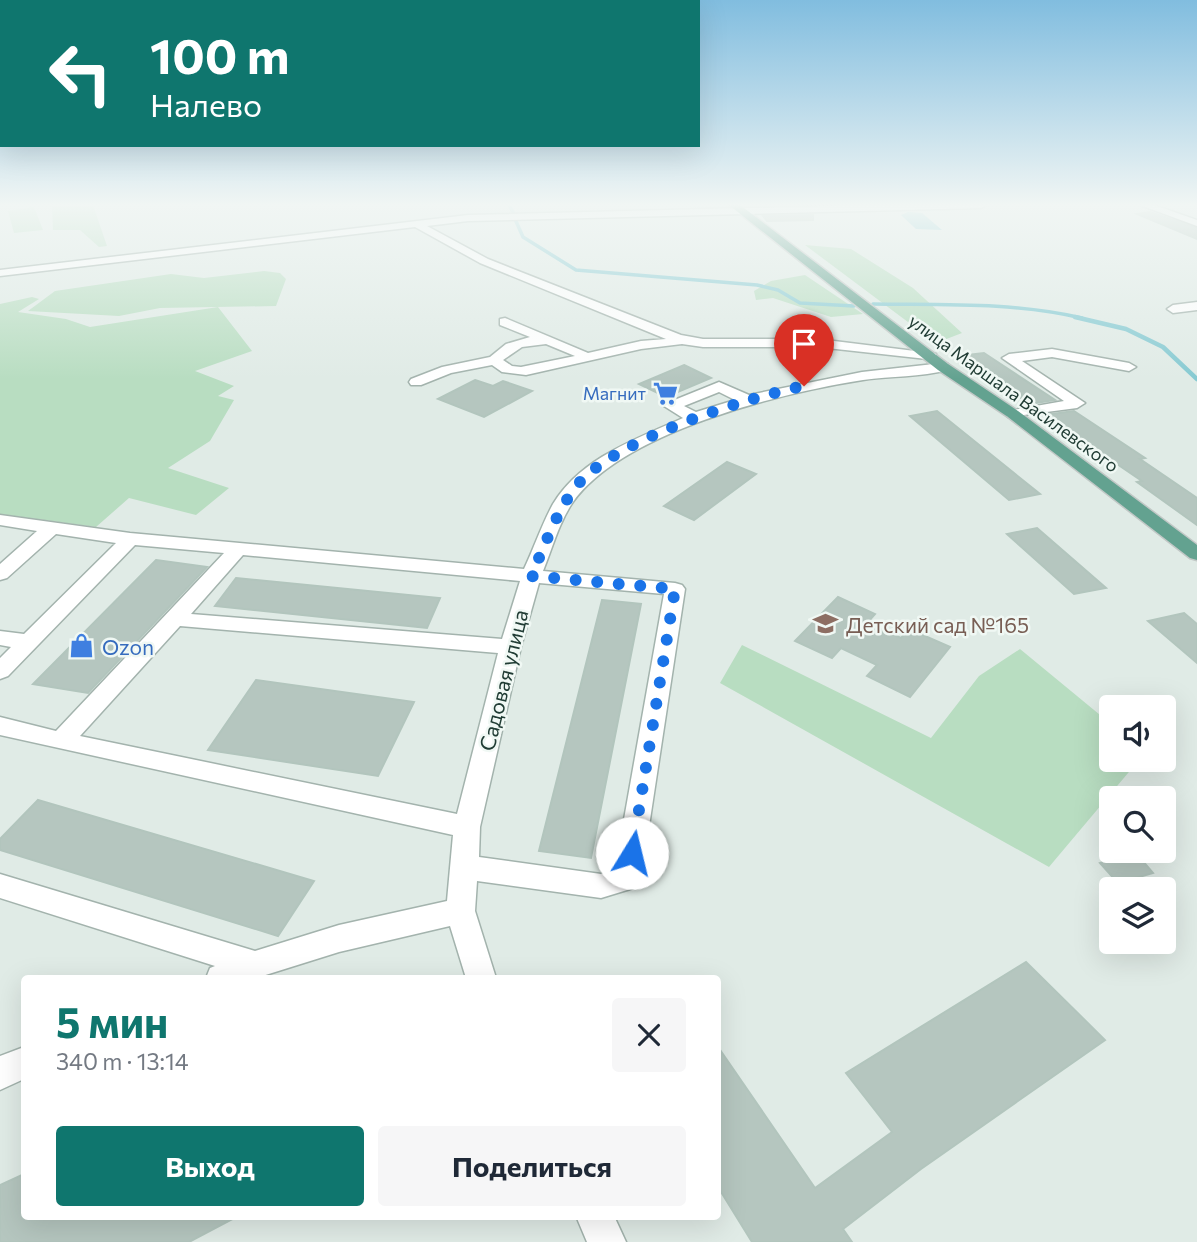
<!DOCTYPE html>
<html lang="ru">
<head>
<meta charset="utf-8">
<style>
  body { margin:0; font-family:Commissioner,sans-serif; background:#f6f6f7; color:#1f2937; height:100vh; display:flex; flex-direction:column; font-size:26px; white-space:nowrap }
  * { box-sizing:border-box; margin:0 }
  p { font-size:23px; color:#747a83 }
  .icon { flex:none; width:38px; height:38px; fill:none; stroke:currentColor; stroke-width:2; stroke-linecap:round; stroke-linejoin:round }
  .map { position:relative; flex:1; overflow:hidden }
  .panel { position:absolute; left:21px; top:975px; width:700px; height:245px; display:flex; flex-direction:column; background:#fff; border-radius:7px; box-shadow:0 7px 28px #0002 }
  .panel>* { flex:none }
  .hud { position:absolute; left:0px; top:0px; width:700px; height:147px; box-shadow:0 7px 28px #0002; background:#0f766e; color:#fff; overflow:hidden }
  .fabs { position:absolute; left:1099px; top:695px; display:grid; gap:14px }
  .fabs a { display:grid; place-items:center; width:77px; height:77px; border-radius:7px; background:#fff; box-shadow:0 7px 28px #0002; font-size:35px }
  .pin { position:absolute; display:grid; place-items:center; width:60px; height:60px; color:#fff; margin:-72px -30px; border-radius:50% 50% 50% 0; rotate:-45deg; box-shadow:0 0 7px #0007 }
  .pin .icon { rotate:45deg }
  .me { position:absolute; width:77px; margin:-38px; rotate:9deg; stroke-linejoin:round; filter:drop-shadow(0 0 5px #0008) }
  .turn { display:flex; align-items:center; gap:24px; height:147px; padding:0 35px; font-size:32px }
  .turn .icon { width:91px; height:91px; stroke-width:2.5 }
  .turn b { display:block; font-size:49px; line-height:60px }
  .round { display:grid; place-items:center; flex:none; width:74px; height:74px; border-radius:7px; background:#f6f6f7 }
  .headline { display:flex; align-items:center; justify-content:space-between; height:119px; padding:0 35px }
  h1 { font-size:42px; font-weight:700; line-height:52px; color:#0f766e }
  .button { display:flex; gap:14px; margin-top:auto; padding:14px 35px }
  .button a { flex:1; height:80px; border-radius:7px; background:#0f766e; color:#fff; font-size:28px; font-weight:700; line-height:80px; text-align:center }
  .button a+a { background:#f6f6f7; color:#1f2937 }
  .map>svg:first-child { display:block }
  .green { fill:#b8ddc1 }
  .water { fill:#86cad2 }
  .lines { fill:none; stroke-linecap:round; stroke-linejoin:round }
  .stream-far1 { stroke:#86cad2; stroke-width:3.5 }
  .stream { stroke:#86cad2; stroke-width:4.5 }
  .building { fill:#b5c6bf; stroke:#b2c5bd; stroke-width:2 }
  .minor-casing { stroke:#a3b3ad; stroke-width:3 }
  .major-casing { stroke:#c1c8c6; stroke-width:3 }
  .minor { fill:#fff; fill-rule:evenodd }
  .major { fill:#63a290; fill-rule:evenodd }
  .route { stroke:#1a73e8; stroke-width:12; stroke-dasharray:0 21.6 }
  .labels { text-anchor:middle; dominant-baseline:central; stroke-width:5; stroke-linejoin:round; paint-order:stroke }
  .far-shop-label { font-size:18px; fill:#366cbe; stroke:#f0f8f4; text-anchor:end }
  .far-street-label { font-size:18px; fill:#203c34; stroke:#f0f8f4 }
  .education-label { font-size:21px; fill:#785e54; stroke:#f0f8f4; text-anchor:start }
  .shop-label { font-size:21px; fill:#366cbe; stroke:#f0f8f4; text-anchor:start }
  .street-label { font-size:21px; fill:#203c34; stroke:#f0f8f4 }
</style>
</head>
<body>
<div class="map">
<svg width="1197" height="1242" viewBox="0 0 1197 1242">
  <rect width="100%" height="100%" fill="#e0ebe6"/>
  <path class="green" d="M93,205l14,41 -8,1 -19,-17h-27l-1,-24z
    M34,207l9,23 -29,3 -6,-22z
    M805,245l46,4 62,39 49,45 -26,10z
    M264,271l16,2 6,6 -10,27 -116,2 -41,8 -91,-5 27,-20 116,-17 33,4z
    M805,275l58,39 -32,3 -58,-19 -17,2 -2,-9 17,-10z
    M32,297l7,2 -21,13 48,7 24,8 128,-20 34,44 -57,20 39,15 -16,10 16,4 -24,41 -42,27 61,20 -33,27 -67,-17 -33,29 -96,-13v-210z
    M742,645l189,93 48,-62 41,-27 91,75v36h28l-90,107 -329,-184z"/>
  <path class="water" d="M908,212l14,1 20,17 -26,-1 -15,-14z"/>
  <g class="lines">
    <path class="stream-far1" d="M509,205l5,9
      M515,219l8,18 53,33 181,15 21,5 22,13 54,3
      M873,304c70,1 141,-2 209,14"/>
    <path class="stream" d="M1075,317l51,12 37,18 34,32"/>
  </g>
  <path class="building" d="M1150,212l47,16v11l-60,-25z
    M813,215v5l-46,1 -4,-5z
    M984,353l71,47 -25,4 -71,-48z
    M684,365l27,13 -45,19 -27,-13z
    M475,380l18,6 10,-5 29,10 -48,26 -46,-18z
    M937,411l103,83 -31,6 -99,-84z
    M1074,411l71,47 -5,1 57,39v27l-60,-43 5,-1 -6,-4 -91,-62z
    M727,462l29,12 -62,46 -30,-14z
    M1037,528l69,60 -32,6 -67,-60z
    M156,560l51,7 -119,126 -55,-9z
    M236,578l204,20 -13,30 -212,-22z
    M838,597l37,17 -8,9 34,15 8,-9 41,18 -40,50 -43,-21 10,-11 -36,-17 -9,10 -37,-17z
    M602,600l39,4 -50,254 -52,-7z
    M1184,613l13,11v39l-49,-42z
    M256,680l158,22 -36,74 -170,-26z
    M38,800l276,81 -36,55 -278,-86v-11z
    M1135,852l18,21 -35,10 -18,-20z
    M1026,962l79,78 -184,129 -78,60 9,13h-100l-34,-55v-140l97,141 77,-56 -46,-59z
    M24,1174v42h214l-49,26h-189v-57z"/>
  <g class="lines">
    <defs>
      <path id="minor" d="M867,205h119l-5,3 -513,13 -41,5 61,33 193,76 22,4h115l113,14 5,1v6l-118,-13h-115l-21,-3 -41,5 -115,26 -24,-3 -10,-7 -41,8 -30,12h-10l-2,-3 2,-3 31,-12 48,-10 16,-13 24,-7 -30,-12v-6l5,-1 83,35 53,-12 25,-2 -186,-76 -65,-36 -415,49v-6l468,-55zM546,344l29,12 -54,11 -9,-1 -9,-6 19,-13z
        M1140,205h14l43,15v6z
        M1197,302v8l-24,3 -6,-4 6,-4z
        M1052,349l77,14 7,4 -7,4 -77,-14 -30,4 63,42 -8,5 -69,9 -3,-3 3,-3 56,-10 -62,-43 7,-4z
        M943,363l5,1v6c-27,7 -57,6 -85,10 -83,13 -240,52 -290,122 -14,20 -21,47 -30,69l132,12 7,2 3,4 -44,290 -4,8 -36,11 -124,-17 -2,30 21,67h-30l-16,-52 -111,26 -83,26h-50l4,-10 5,-2 -215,-68v-24l255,77 84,-26 108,-24 6,-66 -453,-100v-18l56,14 168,-178 -89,-8 -127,131 -8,3v-21l11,-11 -11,-2v-14l24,3 92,-91 -60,-9 -49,44 -7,2v-16l37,-33 -37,-6v-10l130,18 394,36c10,-21 18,-45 29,-65 28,-46 83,-65 130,-86l-19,-12 3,-3 52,-21 30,13 113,-23zM719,392l16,8 -39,12 -12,-6zM243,555l277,26 -18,58 -311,-25zM539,583l125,11 -49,276 -14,4 -122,-17 1,-30 41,-180zM180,626l318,27 -41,161 -377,-78z
        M24,1047v32l-24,11v-34z
        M576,1216h38l12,26h-39z"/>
      <path id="major" d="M729,205h11l208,159 70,47 179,134v15l-7,-2 -182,-141 -70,-47z"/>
    </defs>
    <use href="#minor" class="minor-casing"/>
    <use href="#major" class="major-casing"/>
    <use href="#minor" class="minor"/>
    <use href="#major" class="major"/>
  </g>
  <linearGradient id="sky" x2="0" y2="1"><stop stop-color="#81bddf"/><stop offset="0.54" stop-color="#f1f6f4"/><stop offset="1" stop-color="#f1f6f4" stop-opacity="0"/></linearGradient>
  <rect width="1197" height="379" fill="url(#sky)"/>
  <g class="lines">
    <path class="route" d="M632,853l43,-264 -144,-13c15,-32 26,-68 49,-94 40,-44 166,-84 224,-96"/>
  </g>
  <defs>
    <symbol id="supermarket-bare" viewBox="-9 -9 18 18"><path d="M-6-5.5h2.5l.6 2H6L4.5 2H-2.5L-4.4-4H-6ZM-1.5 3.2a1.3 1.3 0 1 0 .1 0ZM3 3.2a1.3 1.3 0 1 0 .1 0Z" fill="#3f7fe0" stroke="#f0f8f4" stroke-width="2.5" paint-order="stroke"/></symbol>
    <symbol id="school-bare" viewBox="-9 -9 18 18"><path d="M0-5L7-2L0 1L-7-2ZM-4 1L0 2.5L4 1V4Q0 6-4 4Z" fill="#8d6e63" stroke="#f0f8f4" stroke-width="2.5" paint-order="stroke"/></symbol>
    <symbol id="shop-bare" viewBox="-9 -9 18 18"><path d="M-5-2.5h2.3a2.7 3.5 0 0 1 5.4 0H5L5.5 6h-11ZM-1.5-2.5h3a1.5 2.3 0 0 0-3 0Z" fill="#3f7fe0" stroke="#f0f8f4" stroke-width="2.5" paint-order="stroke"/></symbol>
  </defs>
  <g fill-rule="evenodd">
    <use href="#supermarket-bare" x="648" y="376" width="35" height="35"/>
    <use href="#school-bare" x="808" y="606" width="35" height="35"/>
    <use href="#shop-bare" x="64" y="628" width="35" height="35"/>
  </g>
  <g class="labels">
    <g class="far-shop-label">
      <text x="646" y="393">Магнит</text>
    </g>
    <g class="far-street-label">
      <text transform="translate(1014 393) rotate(36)">улица Маршала Василевского</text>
    </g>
    <g class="education-label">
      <text x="846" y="624">Детский сад №165</text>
    </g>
    <g class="shop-label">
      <text x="102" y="646">Ozon</text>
    </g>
    <g class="street-label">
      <text transform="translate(503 680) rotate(-76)">Садовая улица</text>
    </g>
  </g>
</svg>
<div class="fabs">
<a><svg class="icon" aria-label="sound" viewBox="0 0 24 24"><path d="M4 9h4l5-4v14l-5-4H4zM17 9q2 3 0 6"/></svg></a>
<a><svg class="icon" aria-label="search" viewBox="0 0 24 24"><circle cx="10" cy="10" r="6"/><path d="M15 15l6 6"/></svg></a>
<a><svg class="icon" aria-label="layers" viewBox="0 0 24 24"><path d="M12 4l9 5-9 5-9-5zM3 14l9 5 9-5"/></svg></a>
</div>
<div class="pin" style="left:804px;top:386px;background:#d93025"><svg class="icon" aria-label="arrive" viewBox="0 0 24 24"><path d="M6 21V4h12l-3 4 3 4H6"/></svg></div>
<svg class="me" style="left:632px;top:853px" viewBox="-20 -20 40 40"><circle r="19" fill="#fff"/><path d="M0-13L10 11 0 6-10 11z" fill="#1a73e8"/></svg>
<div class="hud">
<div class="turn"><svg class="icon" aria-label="left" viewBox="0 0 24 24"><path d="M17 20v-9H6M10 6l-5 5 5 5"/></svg><div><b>100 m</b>Налево</div></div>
</div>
<section class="panel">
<div class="headline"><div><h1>5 мин</h1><p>340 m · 13:14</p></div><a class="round"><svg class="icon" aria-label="close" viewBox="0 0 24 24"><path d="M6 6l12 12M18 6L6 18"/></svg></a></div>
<div class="button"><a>Выход</a><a>Поделиться</a></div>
</section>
</div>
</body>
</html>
